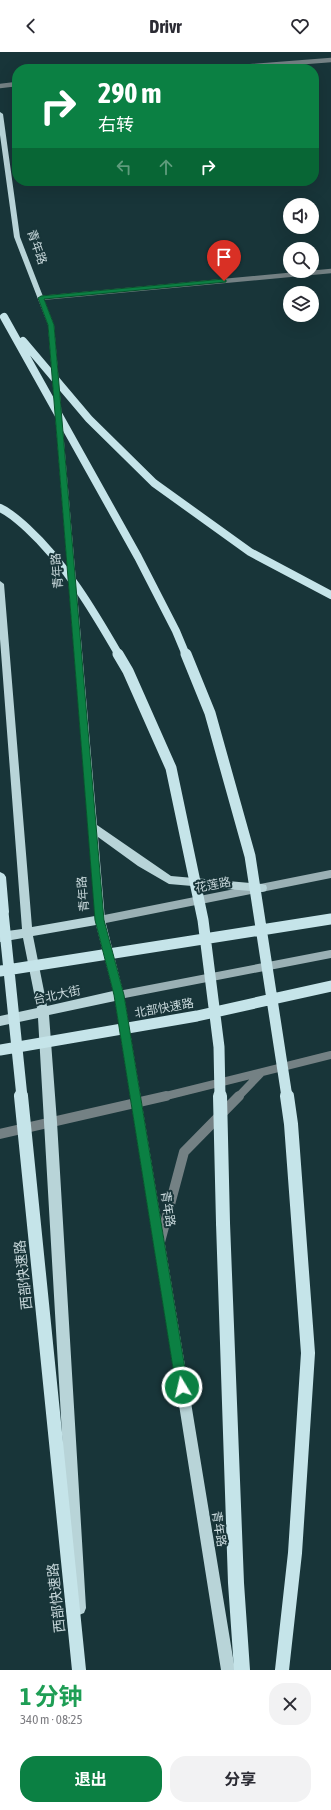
<!DOCTYPE html>
<html lang="zh">
<head>
<meta charset="utf-8">
<style>
  body { margin:0; font-family:"Asap Condensed","Noto Sans SC",sans-serif; background:#f2f2f3; color:#2b2b33; height:100vh; display:flex; flex-direction:column; font-size:15px; white-space:nowrap }
  * { box-sizing:border-box; margin:0 }
  p { font-size:13px; color:#7c7c81 }
  .icon { flex:none; width:22px; height:22px; fill:none; stroke:currentColor; stroke-width:2; stroke-linecap:round; stroke-linejoin:round }
  .map { position:relative; height:1618px; overflow:hidden }
  .sheet { display:flex; flex-direction:column; background:#fff; flex:1 }
  .sheet>* { flex:none }
  .top-card { position:absolute; left:12px; top:12px; width:307px; height:122px; border-radius:16px; box-shadow:0 4px 16px #0002; background:#0b8043; color:#fff; overflow:hidden }
  .controls { position:absolute; left:283px; top:146px; display:grid; gap:8px }
  .controls a { display:grid; place-items:center; width:36px; height:36px; border-radius:50%; background:#fff; box-shadow:0 4px 16px #0002; font-size:20px }
  .pin { position:absolute; display:grid; place-items:center; width:34px; height:34px; color:#fff; margin:-41px -17px; border-radius:50% 50% 50% 0; rotate:-45deg; box-shadow:0 0 4px #0007 }
  .pin .icon { rotate:45deg }
  .me { position:absolute; width:44px; margin:-22px; rotate:351deg; stroke-linejoin:round; filter:drop-shadow(0 0 3px #0008) }
  .turn { display:flex; align-items:center; gap:14px; height:84px; padding:0 20px; font-size:18px }
  .turn .icon { width:52px; height:52px; stroke-width:2.5 }
  .turn b { display:block; font-size:28px; line-height:34px }
  .lanes { display:flex; align-items:center; height:38px; padding:0 20px; background:#0003; justify-content:center; gap:20px; direction:ltr }
  .lanes .off { opacity:.35 }
  .round { display:grid; place-items:center; flex:none; width:42px; height:42px; border-radius:16px; background:#f2f2f3 }
  .head { display:flex; align-items:center; justify-content:space-between; height:68px; padding:0 20px }
  h1 { font-size:24px; font-weight:700; line-height:30px; color:#1e9e55 }
  .primary-button { display:flex; gap:8px; margin-top:auto; padding:8px 20px }
  .primary-button a { flex:1; height:46px; border-radius:16px; background:#0b8043; color:#fff; font-size:16px; font-weight:700; line-height:46px; text-align:center }
  .primary-button a+a { background:#f2f2f3; color:#2b2b33 }
  header { display:flex; justify-content:space-between; align-items:center; height:52px; padding:0 20px; background:#fff; font-size:18px; font-weight:700 }
  .map>svg:first-child { display:block }
  .lines { fill:none; stroke-linecap:round; stroke-linejoin:round }
  .minor-far2 { stroke:#748184; stroke-width:4.5 }
  .minor-far1 { stroke:#748184; stroke-width:8 }
  .minor { stroke:#748184; stroke-width:10 }
  .secondary { stroke:#9ab0b4; stroke-width:8 }
  .primary { fill:#b8d4d8; fill-rule:evenodd }
  .trunk { fill:#c5e4e9; fill-rule:evenodd }
  .trunk-bridge-far2 { stroke:#c5e4e9; stroke-width:8 }
  .trunk-bridge-far1 { stroke:#c5e4e9; stroke-width:11 }
  .trunk-bridge { stroke:#c5e4e9; stroke-width:14 }
  .route { fill:#0b8043; stroke:#07532c }
  .labels { text-anchor:middle; dominant-baseline:central; stroke-width:4; stroke-linejoin:round; paint-order:stroke }
  .street-label { font-size:12px; fill:#c8d8db; stroke:#183539 }
  .near-street-label { font-size:14px; fill:#c8d8db; stroke:#183539 }
</style>
</head>
<body>
<header><svg class="icon" aria-label="back" viewBox="0 0 24 24"><path d="M15 5l-7 7 7 7"/></svg>Drivr<svg class="icon" aria-label="heart" viewBox="0 0 24 24"><path d="M12 20l-8-8c-3-5 5-10 8-4 3-6 11-1 8 4z"/></svg></header>
<div class="map">
<svg width="331" height="1618" viewBox="0 0 331 1618">
  <rect width="100%" height="100%" fill="#183539"/>
  <g class="lines">
    <path class="minor-far2" d="M216,17l115,-9
      M0,34l17,-2
      M41,246l290,-27"/>
    <path class="minor-far1" d="M162,1045l169,-42
      M238,1045l23,-24"/>
    <path class="minor" d="M0,1082l166,-38
      M160,1190l24,-90 55,-56"/>
    <path class="secondary" d="M100,868l231,-46
      M119,943l212,-41"/>
    <path class="primary" d="M0,60l3,2 17,123 34,88 43,500 74,51 91,8 4,1 1,3 -1,3 -4,1 -93,-8 -31,-18 -40,-29 7,83 19,75 111,675h-14l-106,-669 -66,14 8,107 29,486 -2,5 -5,2 -5,-2 -2,-5 -34,-590 -38,8v-10l37,-8 -14,-70 -23,4v-10l22,-3 -22,-290v-58l4,3 28,343 63,-11 -47,-591 -34,-88 -14,-102zM96,873l17,66 -66,15 -14,-70z"/>
    <path class="trunk" d="M0,820l4,2 2,3 3,35 -2,4 -4,1 -3,-1z
      M223,1164l5,2 2,5 14,360 6,87h-16l-6,-87 -12,-360 2,-5z"/>
    <path class="trunk-bridge-far2" d="M4,265l134,240 38,74 10,24
      M23,289l66,78 65,64 96,69 81,43
      M0,456c11,5 18,12 27,20 38,35 66,82 92,127"/>
    <path class="trunk-bridge-far1" d="M118,602l10,17 43,97 32,152 16,127 1,50
      M186,602l24,59 40,143 37,241
      M3,860l19,185
      M0,919l331,-52
      M0,998l197,-34 134,-30"/>
    <path class="trunk-bridge" d="M21,1044l58,574
      M220,1044l3,127
      M282,1618l13,-117 13,-200 -17,-229 -4,-28"/>
  </g>
  <path class="route" d="M224,227l2,1v2l-182,17 10,26 50,595 20,75 64,392 -2,4 -4,2 -4,-2 -2,-4 -62,-392 -19,-75 -47,-595 -10,-27 3,-2z"/>
  <g class="labels">
    <g class="street-label">
      <text transform="translate(37 195) rotate(71)">青年路</text>
      <text transform="translate(57 519) rotate(-95)">青年路</text>
      <text transform="translate(213 833) rotate(-11)">花莲路</text>
      <text transform="translate(83 842) rotate(-95)">青年路</text>
      <text transform="translate(57 943) rotate(-12)">台北大街</text>
      <text transform="translate(164 956) rotate(-10)">北部快速路</text>
      <text transform="translate(168 1157) rotate(81)">青年路</text>
      <text transform="translate(219 1477) rotate(81)">青年路</text>
    </g>
    <g class="near-street-label">
      <text transform="translate(23 1223) rotate(-96)">西部快速路</text>
      <text transform="translate(56 1546) rotate(-96)">西部快速路</text>
    </g>
  </g>
</svg>
<div class="controls">
<a><svg class="icon" aria-label="sound" viewBox="0 0 24 24"><path d="M4 9h4l5-4v14l-5-4H4zM17 9q2 3 0 6"/></svg></a>
<a><svg class="icon" aria-label="search" viewBox="0 0 24 24"><circle cx="10" cy="10" r="6"/><path d="M15 15l6 6"/></svg></a>
<a><svg class="icon" aria-label="layers" viewBox="0 0 24 24"><path d="M12 4l9 5-9 5-9-5zM3 14l9 5 9-5"/></svg></a>
</div>
<div class="pin" style="left:224px;top:229px;background:#d93025"><svg class="icon" aria-label="arrive" viewBox="0 0 24 24"><path d="M6 21V4h12l-3 4 3 4H6"/></svg></div>
<svg class="me" style="left:182px;top:1335px" viewBox="-20 -20 40 40"><circle r="17" fill="#0b8043" stroke="#fff" stroke-width="3"/><path d="M0-11L8 9 0 5-8 9z" fill="#fff"/></svg>
<div class="top-card">
<div class="turn"><svg class="icon" aria-label="right" viewBox="0 0 24 24"><path d="M7 20v-9h11M14 6l5 5-5 5"/></svg><div><b>290 m</b>右转</div></div>
<div class="lanes"><svg class="icon off" aria-label="left" viewBox="0 0 24 24"><path d="M17 20v-9H6M10 6l-5 5 5 5"/></svg><svg class="icon off" aria-label="ahead" viewBox="0 0 24 24"><path d="M12 20V5M6 11l6-6 6 6"/></svg><svg class="icon" aria-label="right" viewBox="0 0 24 24"><path d="M7 20v-9h11M14 6l5 5-5 5"/></svg></div>
</div>
</div>
<section class="sheet">
<div class="head"><div><h1>1 分钟</h1><p>340 m · 08:25</p></div><a class="round"><svg class="icon" aria-label="close" viewBox="0 0 24 24"><path d="M6 6l12 12M18 6L6 18"/></svg></a></div>
<div class="primary-button"><a>退出</a><a>分享</a></div>
</section>
</body>
</html>
